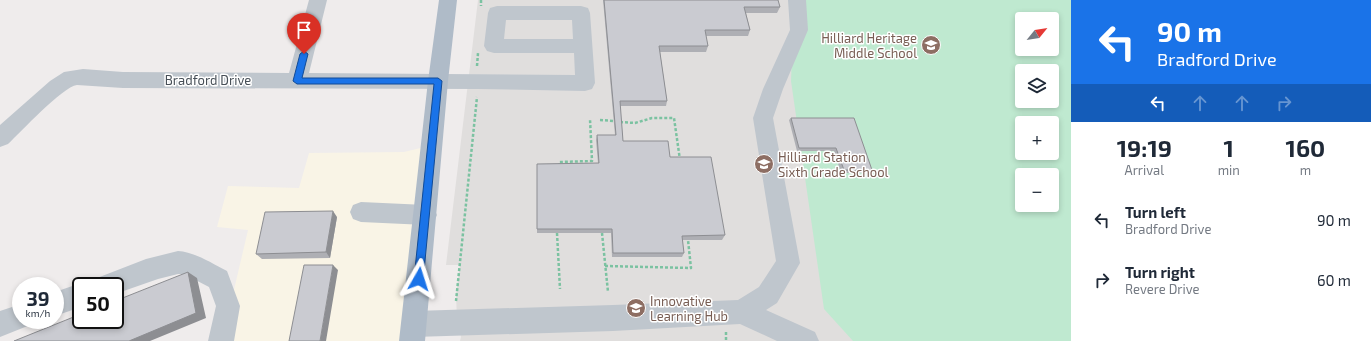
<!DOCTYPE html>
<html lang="en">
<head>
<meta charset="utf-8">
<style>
  body { margin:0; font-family:"Exo 2",sans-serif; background:#f2f2f3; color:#1f2937; height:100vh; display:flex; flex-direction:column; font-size:15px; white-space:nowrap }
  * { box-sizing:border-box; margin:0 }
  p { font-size:13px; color:#747a83 }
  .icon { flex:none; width:22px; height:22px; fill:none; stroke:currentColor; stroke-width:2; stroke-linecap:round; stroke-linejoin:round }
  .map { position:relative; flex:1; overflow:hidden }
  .panel { display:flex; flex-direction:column; background:#fff; width:300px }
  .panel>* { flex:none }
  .guide { background:#1a73e8; color:#fff; overflow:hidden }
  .needle { width:26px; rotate:60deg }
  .tools { position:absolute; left:1015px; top:12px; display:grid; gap:8px }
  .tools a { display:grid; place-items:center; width:44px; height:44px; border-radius:4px; background:#fff; box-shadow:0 2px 6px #0003; font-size:20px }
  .speed { position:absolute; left:12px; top:277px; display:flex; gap:8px; font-size:20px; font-weight:700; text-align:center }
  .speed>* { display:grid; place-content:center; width:52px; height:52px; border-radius:50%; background:#fff; box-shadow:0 2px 6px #0003; line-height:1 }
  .speed small { font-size:10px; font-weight:400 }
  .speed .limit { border:2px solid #111; border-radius:6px; background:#fff; color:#111 }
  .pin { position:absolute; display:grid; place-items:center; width:34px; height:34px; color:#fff; margin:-41px -17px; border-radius:50% 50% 50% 0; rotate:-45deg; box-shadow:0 0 4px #0007 }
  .pin .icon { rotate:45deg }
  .me { position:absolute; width:44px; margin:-22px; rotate:6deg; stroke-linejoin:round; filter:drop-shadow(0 0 3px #0008) }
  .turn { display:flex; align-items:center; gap:14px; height:84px; padding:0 20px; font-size:18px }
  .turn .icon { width:52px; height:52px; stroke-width:2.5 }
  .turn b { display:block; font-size:28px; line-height:34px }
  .lanes { display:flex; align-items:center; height:38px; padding:0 20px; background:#0003; justify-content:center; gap:20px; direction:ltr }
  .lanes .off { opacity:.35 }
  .eta { display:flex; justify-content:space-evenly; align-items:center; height:68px; text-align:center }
  .eta b { font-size:24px; font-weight:700; line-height:28px }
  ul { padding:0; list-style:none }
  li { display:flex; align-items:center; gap:12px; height:60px; padding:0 20px }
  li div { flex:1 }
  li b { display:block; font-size:15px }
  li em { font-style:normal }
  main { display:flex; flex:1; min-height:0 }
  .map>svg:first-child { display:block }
  .commercial { fill:#f9f4e6 }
  .education { fill:#e0dedd; fill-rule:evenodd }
  .green { fill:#bfe9d0; fill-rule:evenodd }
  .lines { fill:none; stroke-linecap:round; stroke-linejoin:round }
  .path { stroke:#7bc2a1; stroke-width:2.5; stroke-dasharray:3 2; stroke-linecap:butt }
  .minor { fill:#bfc6cd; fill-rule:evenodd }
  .major { fill:#afbbc8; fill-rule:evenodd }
  .wall { fill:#aeafb4 }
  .shaded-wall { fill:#8d8e92 }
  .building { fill:#cacbd1; stroke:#8d8e92 }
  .route { fill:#1a73e8; stroke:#114b97 }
  .labels { text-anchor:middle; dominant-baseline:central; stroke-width:3; stroke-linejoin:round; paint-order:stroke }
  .education-label { font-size:13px; fill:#785e54; stroke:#fff; text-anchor:start }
  .street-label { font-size:13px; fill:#474f57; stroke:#fff }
</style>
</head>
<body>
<main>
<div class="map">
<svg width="1071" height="341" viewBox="0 0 1071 341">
  <rect width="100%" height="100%" fill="#efecec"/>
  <path class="commercial" d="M433,145l-21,196h-190l26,-111 -31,-3 11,-41 71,2 10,-35 95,-1z"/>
  <path class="education" d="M478,0h593v341h-611l1,-4 -4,-16 -1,-27 4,-29h-14zM1022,19h30v30h-30zM1022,71h30v30h-30zM1022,123h30v30h-30zM1022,175h30v30h-30z"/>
  <path class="green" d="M794,0h277v341h-218l-29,-32 -33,-228zM1022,19h30v30h-30zM1022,71h30v30h-30zM1022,123h30v30h-30zM1022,175h30v30h-30z"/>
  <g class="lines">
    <path class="path" d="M481,0v6
      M477,66l1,-13
      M600,120l14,1
      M620,122l15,1 17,-5h22l6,42
      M560,166l-1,-4 33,-1 -2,-42
      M557,233l3,56
      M602,233l6,59
      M605,266l86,2 -3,-28
      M456,301l21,-204
      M726,332v9"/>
    <path class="minor" d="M309,0h18l-18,73 266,2 -1,-22h-80l-7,-2 -3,-5 4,-33 2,-5 7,-2h84l7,2 2,5 5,70 -3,6 -7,2 -108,-2 -354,-1 -46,-3c-15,2 -56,47 -69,59l-8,3v-22l50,-44 14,-9 19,-3 40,3 166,1zM506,20h66l1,19h-69z
      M788,0h18l2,30 -25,59 -10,29 27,145 -23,40 -11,7 49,22 4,9h-42l-37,-17 -127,7 -199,6 -9,-4 -4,-9 4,-9 9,-4 199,-6 125,-5 21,-13 17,-26 -23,-143 10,-29 27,-59z
      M361,202l65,3 8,3 3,7 -3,7 -8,3 -65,-3 -8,-3 -3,-7 3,-7z
      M178,251c17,1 33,12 49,20l13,35 -6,35h-26l8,-35 -7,-19 -25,-13h-6l-20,5 -43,15v-8h-21l3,-8 49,-19z
      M81,283l7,3h-7v21l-26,9v-24z
      M21,304v16h11l-2,5 -30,12v-26z"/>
    <path class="major" d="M439,0h18l-9,81 -23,260h-26l29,-260z"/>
  </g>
  <path class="wall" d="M603,0h175l2,7 -3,6h-31l4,17 -2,6h-42l2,10 -2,6h-46l7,49 -1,5h-46l3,35 47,16 55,78 -3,5h-40l2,13 -2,4h-70l-1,-24h-74v-69l61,-1 -2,-23 1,-5h18z
    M791,118l81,52 -3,3h-28l-7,-22h-37l-8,-31z
    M337,217l-7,41 -68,1 -6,-5z"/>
  <path class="shaded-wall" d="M333,211l4,6 -7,41 -4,-6z
    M333,265l5,5 -12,71h-6z
    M188,272l9,6 9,40 -56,23h-21z"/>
  <path class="building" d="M604,0h174l2,7h-36l6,23h-45l3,16h-49l8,55h-47l3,40h45l2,16h41l14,78 -43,1 2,17h-71l-1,-24h-75v-65l62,-1 -2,-28h19z
    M791,118h63l18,52h-28l-8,-22h-37z
    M333,211l-7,41 -70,2 9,-42z
    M304,265h29l-13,76h-31z
    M188,272l8,41 -67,28h-115l67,-27v6h34v-19z"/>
  <path class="route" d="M304,51l4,3 -6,24h136l4,3 -19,201 -4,2 -3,-2 -2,-3 20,-195h-137l-4,-3 7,-27z"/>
  <defs>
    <symbol id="school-disc" viewBox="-11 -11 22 22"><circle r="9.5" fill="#8d6e63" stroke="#fff"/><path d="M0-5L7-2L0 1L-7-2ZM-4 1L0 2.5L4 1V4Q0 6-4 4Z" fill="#fff"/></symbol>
  </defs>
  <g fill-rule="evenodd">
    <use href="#school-disc" x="920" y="34" width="22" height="22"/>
    <use href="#school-disc" x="753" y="153" width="22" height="22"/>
    <use href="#school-disc" x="625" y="297" width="22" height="22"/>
  </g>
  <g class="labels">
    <g class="education-label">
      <text x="917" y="38" text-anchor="end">Hilliard Heritage<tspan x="917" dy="15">Middle School</tspan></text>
      <text x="778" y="157">Hilliard Station<tspan x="778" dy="15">Sixth Grade School</tspan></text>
      <text x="650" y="301">Innovative<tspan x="650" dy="15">Learning Hub</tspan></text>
    </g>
    <g class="street-label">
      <text x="208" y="80">Bradford Drive</text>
    </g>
  </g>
</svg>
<div class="tools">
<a><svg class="needle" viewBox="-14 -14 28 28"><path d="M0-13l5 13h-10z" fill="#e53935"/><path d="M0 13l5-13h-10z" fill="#747a83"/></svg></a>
<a><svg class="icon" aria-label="layers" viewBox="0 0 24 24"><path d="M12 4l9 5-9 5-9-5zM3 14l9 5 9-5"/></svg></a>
<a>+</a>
<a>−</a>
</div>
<div class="speed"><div>39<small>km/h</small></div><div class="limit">50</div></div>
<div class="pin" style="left:304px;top:54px;background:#d93025"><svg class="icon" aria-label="arrive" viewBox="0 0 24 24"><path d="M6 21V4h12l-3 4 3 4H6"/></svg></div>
<svg class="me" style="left:419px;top:279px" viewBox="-20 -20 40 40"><path d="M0-17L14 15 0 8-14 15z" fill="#1a73e8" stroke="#fff" stroke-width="4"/></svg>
</div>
<section class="panel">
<div class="guide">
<div class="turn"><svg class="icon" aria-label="left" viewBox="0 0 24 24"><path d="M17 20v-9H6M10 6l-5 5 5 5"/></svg><div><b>90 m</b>Bradford Drive</div></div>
<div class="lanes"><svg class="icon" aria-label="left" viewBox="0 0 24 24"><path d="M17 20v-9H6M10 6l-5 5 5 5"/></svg><svg class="icon off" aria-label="ahead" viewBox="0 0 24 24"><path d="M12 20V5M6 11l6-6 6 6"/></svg><svg class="icon off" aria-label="ahead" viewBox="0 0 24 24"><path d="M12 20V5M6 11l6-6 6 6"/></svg><svg class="icon off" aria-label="right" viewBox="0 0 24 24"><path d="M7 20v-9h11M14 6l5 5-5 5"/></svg></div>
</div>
<div class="eta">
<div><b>19:19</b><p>Arrival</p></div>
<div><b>1</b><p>min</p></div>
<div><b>160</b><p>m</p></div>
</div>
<ul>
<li><svg class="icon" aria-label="left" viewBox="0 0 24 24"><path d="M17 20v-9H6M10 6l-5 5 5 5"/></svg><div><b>Turn left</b><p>Bradford Drive</p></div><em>90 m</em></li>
<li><svg class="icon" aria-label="right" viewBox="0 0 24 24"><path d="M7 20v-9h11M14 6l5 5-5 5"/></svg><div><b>Turn right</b><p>Revere Drive</p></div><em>60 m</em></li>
</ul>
</section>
</main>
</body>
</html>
